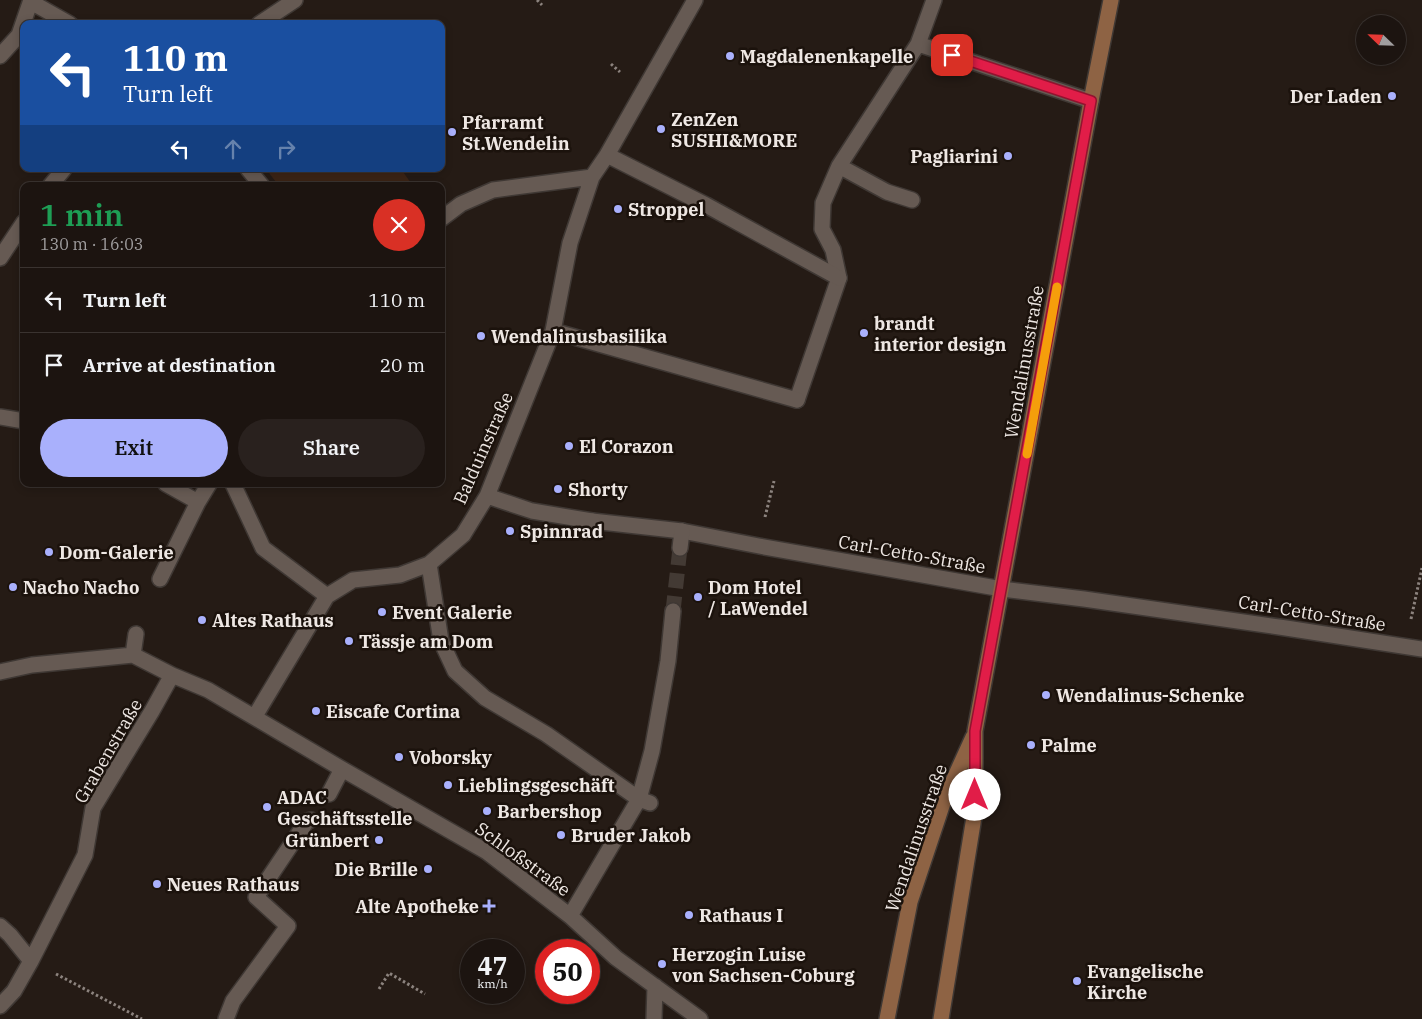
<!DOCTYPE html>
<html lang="en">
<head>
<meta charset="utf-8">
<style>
  body { margin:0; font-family:"IBM Plex Serif",serif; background:#29211e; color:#f1f3f6; height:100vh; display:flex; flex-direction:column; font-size:19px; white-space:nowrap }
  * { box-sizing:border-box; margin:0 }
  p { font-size:16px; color:#a09e9f }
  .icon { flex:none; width:28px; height:28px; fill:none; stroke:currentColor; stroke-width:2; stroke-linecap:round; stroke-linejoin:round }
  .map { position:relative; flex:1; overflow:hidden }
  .side { position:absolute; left:20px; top:182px; width:425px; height:305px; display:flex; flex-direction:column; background:#1c1410; border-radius:10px; box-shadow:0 2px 8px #0003,0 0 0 1px #3a3330 }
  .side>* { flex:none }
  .banner { position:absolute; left:20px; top:20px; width:425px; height:152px; border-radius:10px; box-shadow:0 2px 8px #0003,0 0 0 1px #3a3330; background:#1a4fa0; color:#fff; overflow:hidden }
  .needle { width:32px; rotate:293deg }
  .tools { position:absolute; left:1356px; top:15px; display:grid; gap:10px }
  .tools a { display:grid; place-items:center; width:50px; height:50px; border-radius:50%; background:#1c1410; box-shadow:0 2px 8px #0003,0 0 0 1px #3a3330; font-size:25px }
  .speed { position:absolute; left:460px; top:939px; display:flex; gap:10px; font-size:25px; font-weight:700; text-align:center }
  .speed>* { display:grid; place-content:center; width:65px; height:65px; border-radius:50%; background:#1c1410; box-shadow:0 2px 8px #0003,0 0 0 1px #3a3330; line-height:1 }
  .speed small { font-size:12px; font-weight:400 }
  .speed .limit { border:8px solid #d22; background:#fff; color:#111 }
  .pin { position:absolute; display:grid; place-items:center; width:42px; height:42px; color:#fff; margin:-21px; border-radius:10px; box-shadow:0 2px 8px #0006 }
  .me { position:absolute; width:55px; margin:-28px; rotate:0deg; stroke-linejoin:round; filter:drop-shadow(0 0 4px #0008) }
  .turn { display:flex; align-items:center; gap:18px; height:105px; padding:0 20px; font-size:22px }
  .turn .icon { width:65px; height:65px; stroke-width:2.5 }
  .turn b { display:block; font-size:35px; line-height:42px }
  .lanes { display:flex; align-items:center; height:48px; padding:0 20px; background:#0003; justify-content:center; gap:25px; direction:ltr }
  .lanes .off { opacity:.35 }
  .round { display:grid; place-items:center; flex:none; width:52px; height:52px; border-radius:26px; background:#29211e }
  .overview { display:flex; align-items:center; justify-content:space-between; height:85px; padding:0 20px }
  h1 { font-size:30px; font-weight:600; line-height:38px; color:#1e9e55 }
  .cta { display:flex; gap:10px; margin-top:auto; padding:10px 20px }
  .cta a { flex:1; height:58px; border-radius:30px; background:#a9b0fc; color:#111; font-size:20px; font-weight:600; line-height:58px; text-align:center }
  .cta a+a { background:#29211e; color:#f1f3f6 }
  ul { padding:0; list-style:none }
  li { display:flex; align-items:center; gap:15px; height:65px; padding:0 20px; border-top:1px solid #3a3330 }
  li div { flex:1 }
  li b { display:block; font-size:19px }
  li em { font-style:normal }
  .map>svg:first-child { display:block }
  .green { fill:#3c2415 }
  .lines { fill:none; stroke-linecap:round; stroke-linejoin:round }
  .street-tunnel { stroke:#433a34; stroke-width:15; stroke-dasharray:15 8; stroke-linecap:butt }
  .lane-casing { stroke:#3f3834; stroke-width:18 }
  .street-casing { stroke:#3f3834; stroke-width:18 }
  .secondary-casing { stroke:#3f3834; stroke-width:18 }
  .path { stroke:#8c837e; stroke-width:3; stroke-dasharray:2.5 2.5; stroke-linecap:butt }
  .lane { stroke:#665a53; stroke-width:15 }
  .street { stroke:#665a53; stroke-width:15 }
  .secondary { stroke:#8e6344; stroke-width:15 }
  .route-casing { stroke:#92132f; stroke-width:12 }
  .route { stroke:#e11d48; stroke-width:9 }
  .slow { stroke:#f59e0b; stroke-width:9 }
  .poi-dot { fill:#a9b0fc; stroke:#1b120c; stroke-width:2 }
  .labels { text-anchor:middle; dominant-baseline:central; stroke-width:5; stroke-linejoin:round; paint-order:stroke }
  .poi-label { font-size:18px; font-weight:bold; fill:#eee7e3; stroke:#1b120c; text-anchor:start }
  .street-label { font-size:18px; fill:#eee7e3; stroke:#1b120c }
</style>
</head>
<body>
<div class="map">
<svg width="1422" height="1019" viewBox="0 0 1422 1019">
  <rect width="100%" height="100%" fill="#251b15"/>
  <path class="green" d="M266,169h135l12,17h-134z"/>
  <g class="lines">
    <path class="street-tunnel" d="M673,611l7,-63"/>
    <defs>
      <path id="lane" d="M259,24l36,-24
        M918,44l173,57
        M839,166l48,26 25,8
        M50,186l14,-17
        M0,258l24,-36
        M797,400l42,-122 -6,-28 -11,-21 1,-26 16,-37 79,-122 16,-44
        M0,417l24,4
        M592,521l90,10 77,15 243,43
        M226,1019l7,-18 55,-75 -32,-29 51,-76 4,-1"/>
      <path id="street" d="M31,2l39,22
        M0,56l19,-21 12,-35
        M607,155l99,50 133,73
        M248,169l14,17
        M441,219l20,-15 32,-14 99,-13
        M553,331l244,69
        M166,484l32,18
        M233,484l30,64 64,48
        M487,496l45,15 60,10
        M680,548l2,-17
        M429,564l12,77 14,30 30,27 61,36 93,65 11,4
        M160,579l38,-77 11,-18
        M1002,589l82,10 202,29 136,21
        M133,655l3,-21
        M0,672l32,-7 101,-10 39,20 36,15 134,79 145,83 83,64 46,42 84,61
        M255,716l72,-120 26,-16 47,-5 29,-11 34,-29 24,-39 66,-165 17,-88 22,-66 15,-22 88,-155
        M329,794l13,-25
        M570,916l69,-117 13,-48 16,-90 5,-50
        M0,926l10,9 21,26
        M0,1006l14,-15 17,-30 54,-106 8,-47 59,-97 20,-36
        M654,1019l1,-33"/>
      <path id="secondary" d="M887,1019l23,-117 33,-99 30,-66
        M941,1019l34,-208v-80l116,-630 20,-101"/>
    </defs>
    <use href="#lane" class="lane-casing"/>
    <use href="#street" class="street-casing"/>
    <use href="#secondary" class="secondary-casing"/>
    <path class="path" d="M537,0l5,5
      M611,64l9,8
      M765,517l9,-36
      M1411,619l11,-51
      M56,974l86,45
      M379,989l10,-16 36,21"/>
    <use href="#lane" class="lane"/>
    <use href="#street" class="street"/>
    <use href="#secondary" class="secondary"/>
  </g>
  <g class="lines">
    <defs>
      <path id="route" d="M952,55l139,46 -116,630v64"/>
    </defs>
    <use href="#route" class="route-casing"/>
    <use href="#route" class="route"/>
    <path class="slow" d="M1027,454l30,-167"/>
  </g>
  <g class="poi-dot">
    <circle cx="730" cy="56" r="5"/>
    <circle cx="1392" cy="96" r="5"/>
    <circle cx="661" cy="129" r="5"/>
    <circle cx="452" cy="132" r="5"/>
    <circle cx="1008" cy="156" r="5"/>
    <circle cx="618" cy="209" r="5"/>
    <circle cx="864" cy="333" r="5"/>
    <circle cx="481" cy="336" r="5"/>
    <circle cx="569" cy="446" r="5"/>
    <circle cx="558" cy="489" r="5"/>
    <circle cx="510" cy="531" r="5"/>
    <circle cx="49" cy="552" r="5"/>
    <circle cx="13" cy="587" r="5"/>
    <circle cx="698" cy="597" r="5"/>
    <circle cx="382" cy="612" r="5"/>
    <circle cx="202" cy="620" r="5"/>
    <circle cx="349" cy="641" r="5"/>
    <circle cx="1046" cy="695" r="5"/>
    <circle cx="316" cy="711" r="5"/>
    <circle cx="1031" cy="745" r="5"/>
    <circle cx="399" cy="757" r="5"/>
    <circle cx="448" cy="785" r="5"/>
    <circle cx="267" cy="807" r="5"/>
    <circle cx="487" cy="811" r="5"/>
    <circle cx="561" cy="835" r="5"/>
    <circle cx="379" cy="840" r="5"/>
    <circle cx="428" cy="869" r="5"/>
    <circle cx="157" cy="884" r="5"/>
    <path d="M486.5 898.5h5v5h5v5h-5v5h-5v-5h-5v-5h5z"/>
    <circle cx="689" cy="915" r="5"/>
    <circle cx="662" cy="964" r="5"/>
    <circle cx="1077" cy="981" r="5"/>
  </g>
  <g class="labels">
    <g class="poi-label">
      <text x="740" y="56">Magdalenenkapelle</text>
      <text x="1382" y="96" text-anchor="end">Der Laden</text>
      <text x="671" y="119">ZenZen<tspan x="671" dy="21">SUSHI&amp;MORE</tspan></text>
      <text x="462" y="122">Pfarramt<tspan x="462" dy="21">St.Wendelin</tspan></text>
      <text x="998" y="156" text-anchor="end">Pagliarini</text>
      <text x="628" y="209">Stroppel</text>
      <text x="874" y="323">brandt<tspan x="874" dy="21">interior design</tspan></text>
      <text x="491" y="336">Wendalinusbasilika</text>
      <text x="579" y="446">El Corazon</text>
      <text x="568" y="489">Shorty</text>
      <text x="520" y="531">Spinnrad</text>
      <text x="59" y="552">Dom-Galerie</text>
      <text x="23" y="587">Nacho Nacho</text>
      <text x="708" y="587">Dom Hotel<tspan x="708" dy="21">/ LaWendel</tspan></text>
      <text x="392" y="612">Event Galerie</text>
      <text x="212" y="620">Altes Rathaus</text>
      <text x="359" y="641">Tässje am Dom</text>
      <text x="1056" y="695">Wendalinus-Schenke</text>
      <text x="326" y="711">Eiscafe Cortina</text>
      <text x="1041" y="745">Palme</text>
      <text x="409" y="757">Voborsky</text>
      <text x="458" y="785">Lieblingsgeschäft</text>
      <text x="277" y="797">ADAC<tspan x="277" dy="21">Geschäftsstelle</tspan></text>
      <text x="497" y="811">Barbershop</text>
      <text x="571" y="835">Bruder Jakob</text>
      <text x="369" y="840" text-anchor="end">Grünbert</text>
      <text x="418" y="869" text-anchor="end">Die Brille</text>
      <text x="167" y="884">Neues Rathaus</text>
      <text x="479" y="906" text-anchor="end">Alte Apotheke</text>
      <text x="699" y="915">Rathaus I</text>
      <text x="672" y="954">Herzogin Luise<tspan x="672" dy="21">von Sachsen-Coburg</tspan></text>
      <text x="1087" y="971">Evangelische<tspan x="1087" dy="21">Kirche</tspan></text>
    </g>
    <g class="street-label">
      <text transform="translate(1024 362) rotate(-80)">Wendalinusstraße</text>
      <text transform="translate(483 448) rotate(-66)">Balduinstraße</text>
      <text transform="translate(912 554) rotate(10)">Carl-Cetto-Straße</text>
      <text transform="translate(1312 613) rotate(9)">Carl-Cetto-Straße</text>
      <text transform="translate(108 751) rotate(-60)">Grabenstraße</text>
      <text transform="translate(916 838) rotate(-71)">Wendalinusstraße</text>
      <text transform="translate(523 859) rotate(36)">Schloßstraße</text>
    </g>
  </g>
</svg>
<div class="tools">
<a><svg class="needle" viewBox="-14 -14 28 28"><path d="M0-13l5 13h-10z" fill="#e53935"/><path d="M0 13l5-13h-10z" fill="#a09e9f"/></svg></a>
</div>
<div class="speed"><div>47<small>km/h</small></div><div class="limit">50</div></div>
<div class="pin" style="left:952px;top:55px;background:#d93025"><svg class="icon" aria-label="arrive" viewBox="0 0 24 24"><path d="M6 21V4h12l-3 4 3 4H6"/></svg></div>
<svg class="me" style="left:975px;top:795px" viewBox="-20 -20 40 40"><circle r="19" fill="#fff"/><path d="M0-13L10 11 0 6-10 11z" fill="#e11d48"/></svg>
<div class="banner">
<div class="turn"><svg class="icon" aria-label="left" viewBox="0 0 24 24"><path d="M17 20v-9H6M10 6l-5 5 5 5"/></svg><div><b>110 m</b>Turn left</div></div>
<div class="lanes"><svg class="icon" aria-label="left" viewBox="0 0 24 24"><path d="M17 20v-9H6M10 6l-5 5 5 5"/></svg><svg class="icon off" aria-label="ahead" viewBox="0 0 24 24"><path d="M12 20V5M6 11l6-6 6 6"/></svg><svg class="icon off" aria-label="right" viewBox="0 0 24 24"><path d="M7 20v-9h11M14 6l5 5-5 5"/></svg></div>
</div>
<section class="side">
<div class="overview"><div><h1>1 min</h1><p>130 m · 16:03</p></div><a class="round" style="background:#d93025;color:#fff"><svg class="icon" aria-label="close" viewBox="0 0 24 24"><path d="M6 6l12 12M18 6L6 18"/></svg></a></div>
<ul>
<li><svg class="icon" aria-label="left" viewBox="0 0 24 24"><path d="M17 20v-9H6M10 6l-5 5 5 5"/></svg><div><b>Turn left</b></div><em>110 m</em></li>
<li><svg class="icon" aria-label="arrive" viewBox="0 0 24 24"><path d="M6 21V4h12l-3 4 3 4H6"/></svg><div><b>Arrive at destination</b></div><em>20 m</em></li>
</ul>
<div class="cta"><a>Exit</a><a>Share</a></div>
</section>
</div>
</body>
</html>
